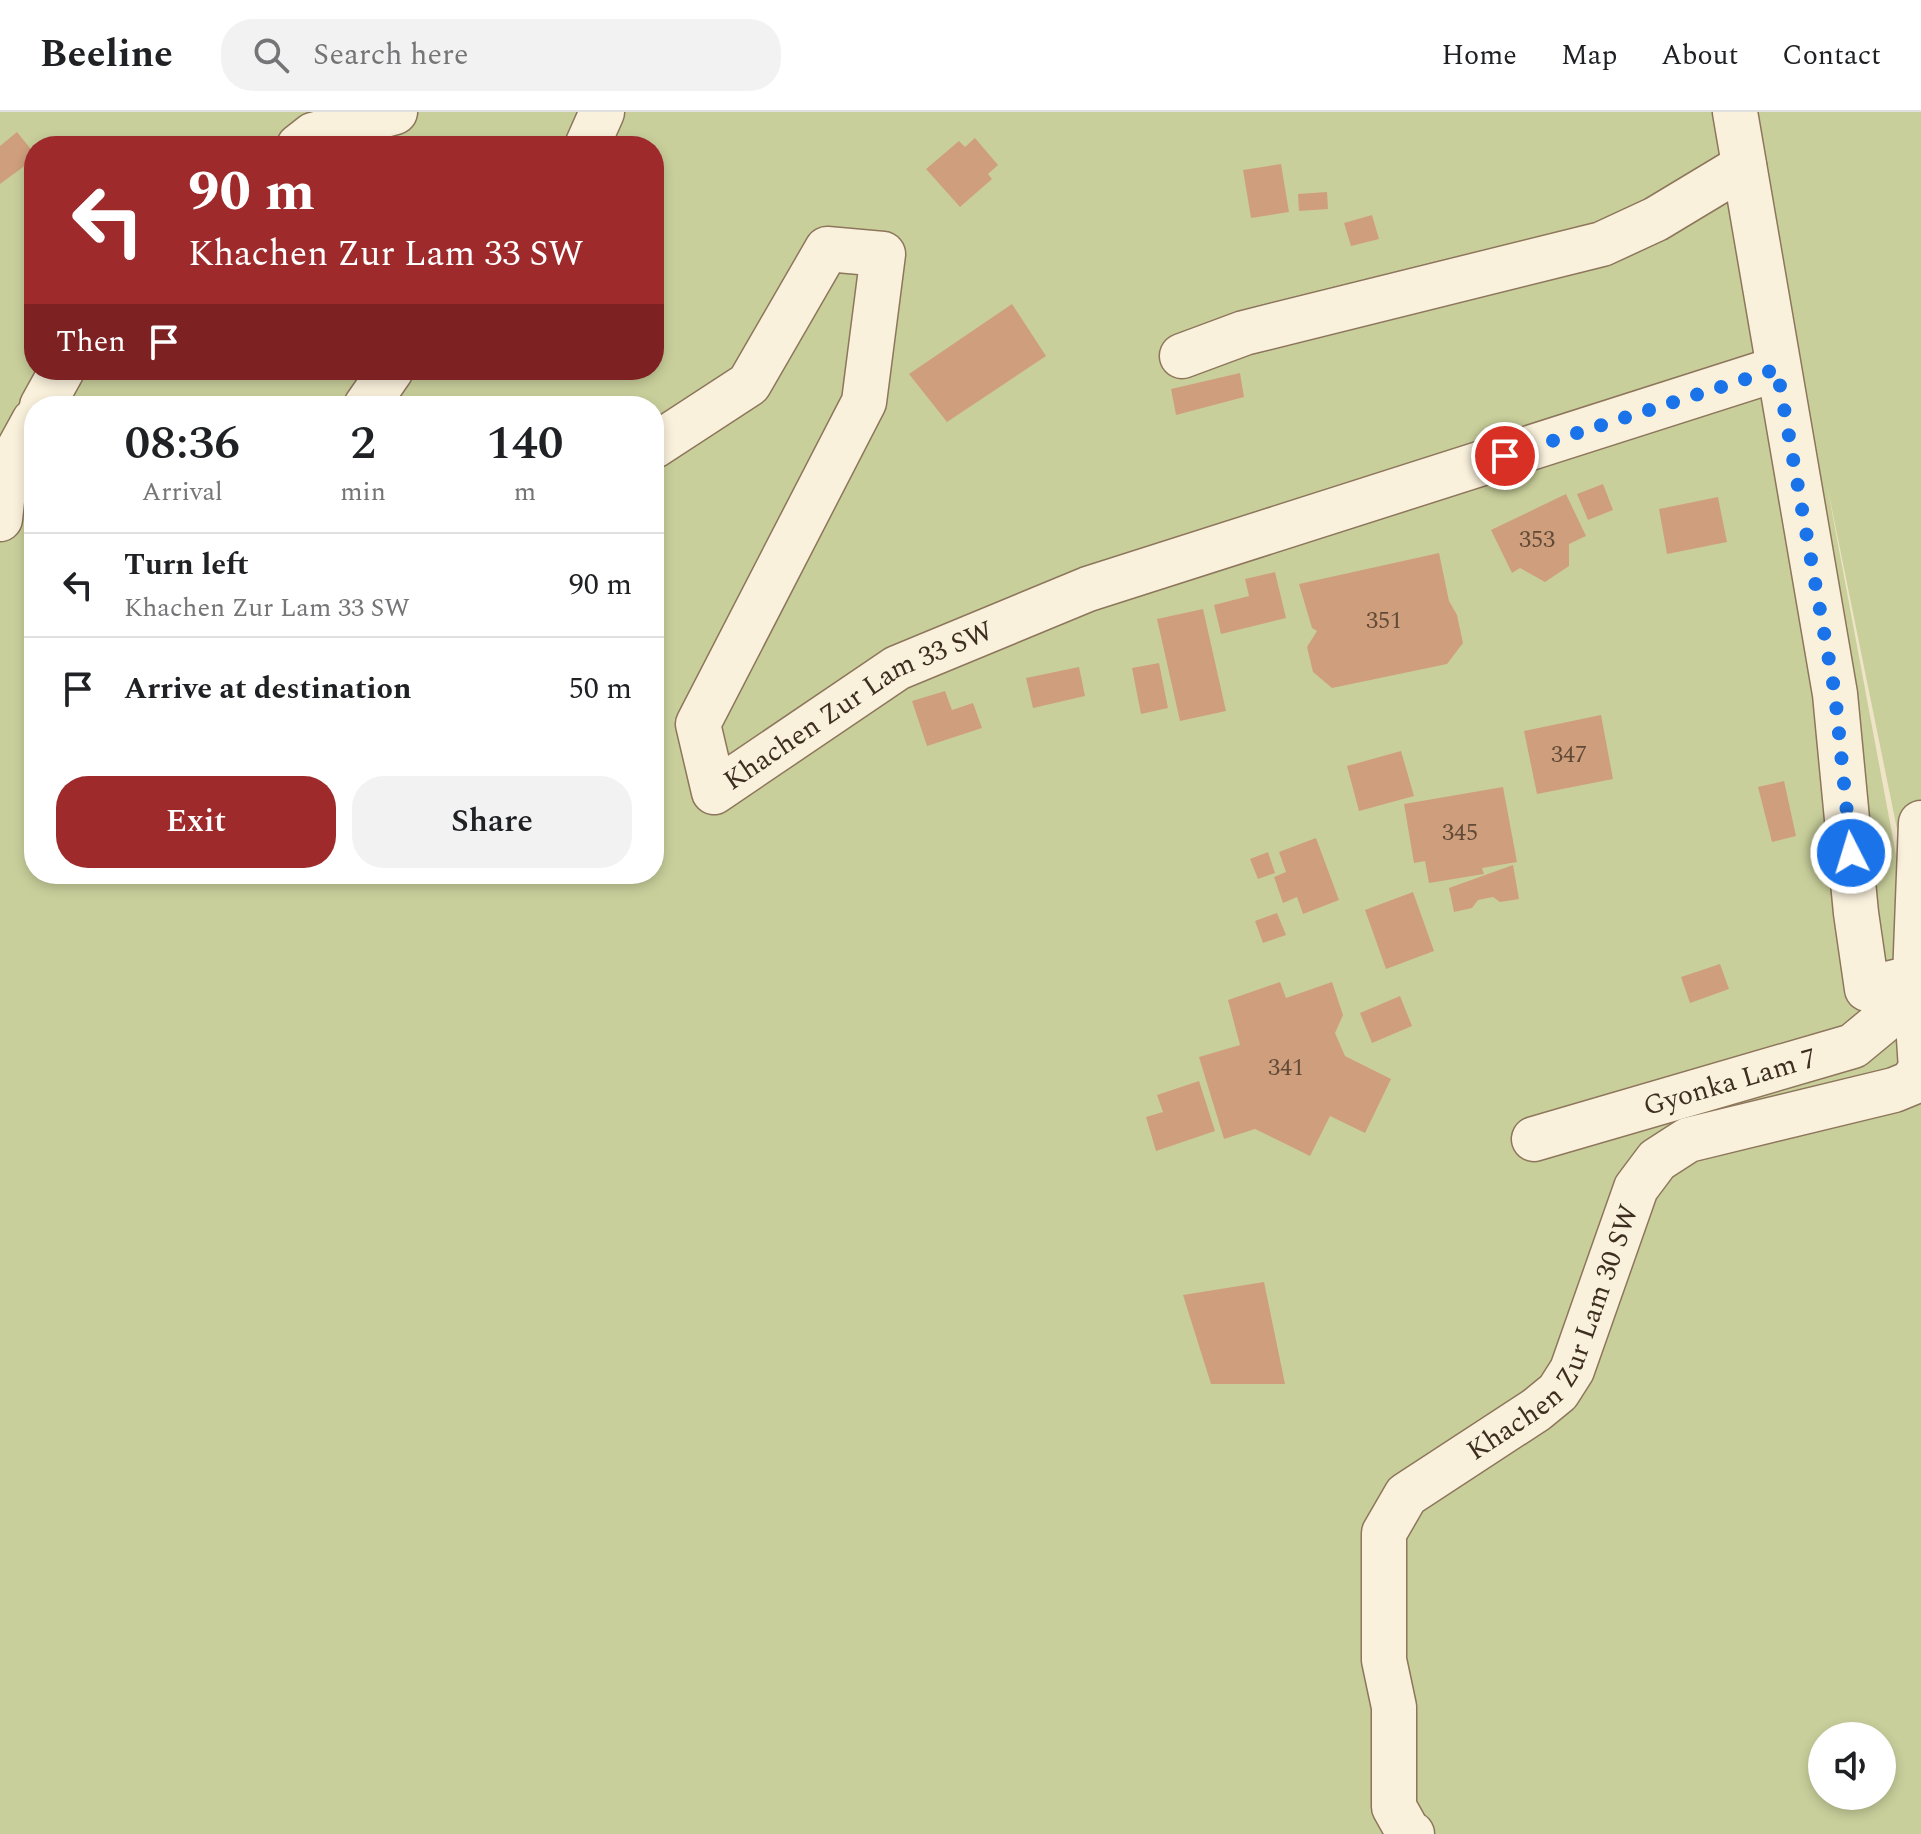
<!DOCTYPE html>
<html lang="en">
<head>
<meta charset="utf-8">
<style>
  body { margin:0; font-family:Spectral,serif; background:#f2f2f2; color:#202124; height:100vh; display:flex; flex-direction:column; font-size:30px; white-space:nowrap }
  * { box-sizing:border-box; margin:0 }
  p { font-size:26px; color:#757577 }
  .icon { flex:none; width:44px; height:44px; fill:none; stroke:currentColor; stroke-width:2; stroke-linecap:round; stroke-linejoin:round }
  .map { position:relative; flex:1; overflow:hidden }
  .details { position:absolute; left:24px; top:284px; width:640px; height:488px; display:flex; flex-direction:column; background:#fff; border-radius:32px; box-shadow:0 4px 12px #0003 }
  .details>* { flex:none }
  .guide { position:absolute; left:24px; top:24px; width:640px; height:244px; border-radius:32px; box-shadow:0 4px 12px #0003; background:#9e2a2b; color:#fff; overflow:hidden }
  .buttons { position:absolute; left:1808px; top:1610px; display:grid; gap:16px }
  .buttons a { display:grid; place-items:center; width:88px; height:88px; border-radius:50%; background:#fff; box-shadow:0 4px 12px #0003; font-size:40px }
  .pin { position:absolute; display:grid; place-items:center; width:68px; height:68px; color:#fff; margin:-34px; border:4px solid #fff; border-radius:50%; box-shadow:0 2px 8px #0007 }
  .me { position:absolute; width:88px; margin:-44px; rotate:355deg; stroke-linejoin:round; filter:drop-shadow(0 0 6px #0008) }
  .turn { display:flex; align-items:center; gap:28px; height:168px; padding:0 32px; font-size:36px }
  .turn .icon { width:104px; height:104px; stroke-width:2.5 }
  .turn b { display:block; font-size:56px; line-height:68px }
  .then { display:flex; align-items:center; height:76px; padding:0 32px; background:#0003; gap:16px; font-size:30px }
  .eta { display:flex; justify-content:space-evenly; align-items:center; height:136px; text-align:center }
  .eta b { font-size:48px; font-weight:600; line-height:56px }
  .button { display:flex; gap:16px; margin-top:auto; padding:16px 32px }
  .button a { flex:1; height:92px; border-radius:32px; background:#9e2a2b; color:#fff; font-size:32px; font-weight:600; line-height:92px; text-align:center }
  .button a+a { background:#f2f2f2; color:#202124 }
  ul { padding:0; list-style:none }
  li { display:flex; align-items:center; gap:24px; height:104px; padding:0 32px; border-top:2px solid #e0e0e0 }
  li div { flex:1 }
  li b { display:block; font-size:30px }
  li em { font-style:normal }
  header { display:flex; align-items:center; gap:48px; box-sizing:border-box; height:112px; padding:0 40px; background:#fff; border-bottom:2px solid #e0e0e0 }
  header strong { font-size:38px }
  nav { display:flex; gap:44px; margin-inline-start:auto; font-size:28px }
  .search { width:560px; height:72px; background:#f2f2f2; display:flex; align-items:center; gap:20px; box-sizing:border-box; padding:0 28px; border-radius:32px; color:#757577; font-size:30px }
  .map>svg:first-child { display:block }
  .green { fill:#c9cf9b; fill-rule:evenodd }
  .building { fill:#cf9f7d }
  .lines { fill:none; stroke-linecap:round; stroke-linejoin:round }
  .minor-casing { stroke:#8d765c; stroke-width:47 }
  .minor { stroke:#faf1dc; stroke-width:44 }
  .route { stroke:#1a73e8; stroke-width:14; stroke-dasharray:0 25.2 }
  .labels { text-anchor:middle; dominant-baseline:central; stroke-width:6; stroke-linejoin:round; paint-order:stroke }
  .number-label { font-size:24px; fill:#624a37 }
  .street-label { font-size:28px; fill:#3d2e20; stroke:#f7eed8 }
</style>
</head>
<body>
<header>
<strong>Beeline</strong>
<div class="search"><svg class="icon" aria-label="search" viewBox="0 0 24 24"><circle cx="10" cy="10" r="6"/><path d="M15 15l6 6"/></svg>Search here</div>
<nav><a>Home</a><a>Map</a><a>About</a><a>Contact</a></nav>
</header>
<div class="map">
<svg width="1921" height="1722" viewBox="0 0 1921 1722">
  <rect width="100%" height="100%" fill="#f0e4c8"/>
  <path class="green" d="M0,0h1921v835l-94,-462 80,429 14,62v858h-1921zM34,34h620v224h-620zM34,294h620v468h-620zM1822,1624h60v60h-60z"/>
  <path class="building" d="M17,20l17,21v6l-34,25v-38z
    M975,26l23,27 -10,9 4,5 -32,28 -34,-38 33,-28 6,6z
    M1281,52l8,48 -38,6 -8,-48z
    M1327,80l1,17 -29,2 -1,-17z
    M1372,103l7,24 -28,7 -7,-23z
    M1012,192l34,52 -99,66 -38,-48z
    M1240,261l4,24 -68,18 -5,-26z
    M1603,372l10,26 -25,10 -11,-26z
    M1566,382l20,42 -17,8v22l-24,16 -25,-14 -8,5 -21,-43z
    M1718,385l9,45 -60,12 -8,-45z
    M1439,441l10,48 8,14 6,28 -16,21 -115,24 -19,-16 -6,-25 10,-16 -5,-3 -13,-44z
    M1275,460l11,46 -65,16 -7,-29 35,-9 -4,-17z
    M1203,497l23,102 -46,10 -23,-102z
    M1159,551l9,45 -27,6 -9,-46z
    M1079,555l6,29 -52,12 -7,-30z
    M945,579l7,19 21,-7 9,25 -55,18 -15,-45z
    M1601,603l12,64 -76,15 -13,-63z
    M1401,639l13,45 -55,15 -12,-45z
    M1784,669l12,55 -24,6 -14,-55z
    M1503,675l14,75 -35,6 2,6 -55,9 -4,-22 -11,2 -10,-59z
    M1316,726l23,62 -36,14 -6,-17 -14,6 -9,-26 12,-5 -7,-20z
    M1268,740l7,21 -17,6 -8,-20z
    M1513,753l6,34 -19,3 -7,-5 -15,3 -6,8 -18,4 -5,-24z
    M1413,780l21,59 -48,18 -21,-59z
    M1277,801l9,22 -23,8 -8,-22z
    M1720,852l9,25 -39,14 -9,-26z
    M1280,870l6,16 46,-16 11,33 -8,18 10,23 46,23 -26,54 -35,-17 -20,40 -55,-27 -31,10 -25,-82 41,-12 -12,-45z
    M1400,884l12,30 -40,17 -12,-30z
    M1199,969l16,50 -59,20 -10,-34 17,-5 -6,-17z
    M1264,1170l21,102h-74l-28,-89z"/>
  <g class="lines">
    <defs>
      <g id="minor">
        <path d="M1735,0l100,582 21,219 11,76 48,-12 6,-154"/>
        <path d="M299,34l14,-11 82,-23"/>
        <path d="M587,34l15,-34"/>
        <path d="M1182,244l62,-23 358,-89 54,-25 88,-53"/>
        <path d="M42,294l20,-36"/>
        <path d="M366,294l25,-36"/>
        <path id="s1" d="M654,334l95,-62 78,-135 56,5 -19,148 -166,322 16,68 183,-124 191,-79 689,-220"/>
        <path d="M0,407l5,-45 29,-53"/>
        <path id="s2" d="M1534,1027l319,-93 29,-24 5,-38"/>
        <path id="s3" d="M1412,1722l-4,-2 -14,-25v-100l-10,-47v-127l22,-38 130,-85 22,-18 14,-22 64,-182 21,-28 31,-20 206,-50 17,-7 10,-14 -6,-92"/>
      </g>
    </defs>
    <use href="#minor" class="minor-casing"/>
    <use href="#minor" class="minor"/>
  </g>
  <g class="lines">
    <path class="route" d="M1505,344l272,-87 58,325 16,159"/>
  </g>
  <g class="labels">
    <g class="number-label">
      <text x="1537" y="428">353</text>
      <text x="1384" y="509">351</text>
      <text x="1569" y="643">347</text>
      <text x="1460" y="721">345</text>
      <text x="1286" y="956">341</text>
    </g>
    <g class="street-label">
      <text stroke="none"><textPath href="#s1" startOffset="1076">Khachen Zur Lam 33 SW</textPath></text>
      <text stroke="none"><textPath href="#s2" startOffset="204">Gyonka Lam 7</textPath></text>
      <text stroke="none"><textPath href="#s3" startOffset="582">Khachen Zur Lam 30 SW</textPath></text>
    </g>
  </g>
</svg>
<div class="buttons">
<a><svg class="icon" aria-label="sound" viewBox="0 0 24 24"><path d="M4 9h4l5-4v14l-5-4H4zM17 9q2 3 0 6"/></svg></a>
</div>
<div class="pin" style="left:1505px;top:344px;background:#d93025"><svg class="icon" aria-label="arrive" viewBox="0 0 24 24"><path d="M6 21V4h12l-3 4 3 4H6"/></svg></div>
<svg class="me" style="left:1851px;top:741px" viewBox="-20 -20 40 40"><circle r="17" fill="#1a73e8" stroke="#fff" stroke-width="3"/><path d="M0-11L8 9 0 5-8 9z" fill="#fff"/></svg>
<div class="guide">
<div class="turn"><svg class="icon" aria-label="left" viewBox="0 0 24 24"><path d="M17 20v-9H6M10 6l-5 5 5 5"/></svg><div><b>90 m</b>Khachen Zur Lam 33 SW</div></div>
<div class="then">Then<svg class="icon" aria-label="arrive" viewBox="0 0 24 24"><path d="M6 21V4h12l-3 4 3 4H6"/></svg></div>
</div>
<section class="details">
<div class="eta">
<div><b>08:36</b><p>Arrival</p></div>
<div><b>2</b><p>min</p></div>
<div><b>140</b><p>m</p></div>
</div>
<ul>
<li><svg class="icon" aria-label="left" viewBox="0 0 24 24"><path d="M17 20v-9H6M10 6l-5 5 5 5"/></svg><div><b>Turn left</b><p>Khachen Zur Lam 33 SW</p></div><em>90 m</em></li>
<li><svg class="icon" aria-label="arrive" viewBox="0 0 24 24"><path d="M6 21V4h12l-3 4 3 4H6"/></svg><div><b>Arrive at destination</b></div><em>50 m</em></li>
</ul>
<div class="button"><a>Exit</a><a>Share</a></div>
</section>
</div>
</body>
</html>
